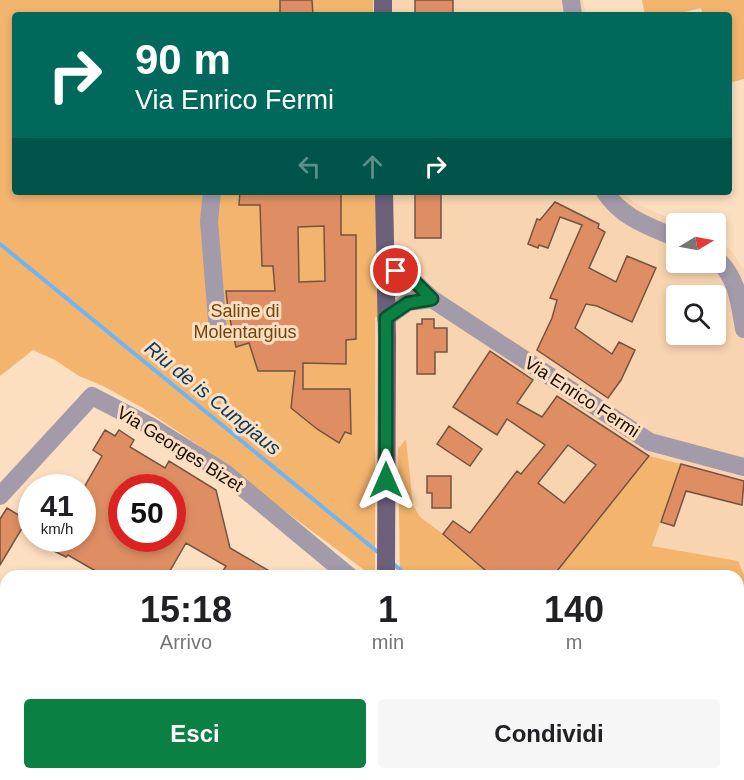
<!DOCTYPE html>
<html lang="it">
<head>
<meta charset="utf-8">
<style>
  body { margin:0; font-family:Arial,sans-serif; background:#f6f6f6; color:#202124; height:100vh; display:flex; flex-direction:column; font-size:22px; white-space:nowrap }
  * { box-sizing:border-box; margin:0 }
  p { font-size:20px; color:#757577 }
  .icon { flex:none; width:33px; height:33px; fill:none; stroke:currentColor; stroke-width:2; stroke-linecap:round; stroke-linejoin:round }
  .map { position:relative; flex:1; overflow:hidden }
  .side { position:absolute; left:0px; top:570px; width:744px; height:210px; display:flex; flex-direction:column; background:#fff; border-radius:18px 18px 0 0; box-shadow:0 3px 9px #0003 }
  .side>* { flex:none }
  .guide { position:absolute; left:12px; top:12px; width:720px; height:183px; border-radius:6px; box-shadow:0 3px 9px #0003; background:#00695c; color:#fff; overflow:hidden }
  .needle { width:39px; rotate:80deg }
  .controls { position:absolute; left:666px; top:213px; display:grid; gap:12px }
  .controls a { display:grid; place-items:center; width:60px; height:60px; border-radius:6px; background:#fff; box-shadow:0 3px 9px #0003; font-size:30px }
  .speed { position:absolute; left:18px; top:474px; display:flex; gap:12px; font-size:30px; font-weight:700; text-align:center }
  .speed>* { display:grid; place-content:center; width:78px; height:78px; border-radius:50%; background:#fff; box-shadow:0 3px 9px #0003; line-height:1 }
  .speed small { font-size:15px; font-weight:400 }
  .speed .limit { border:9px solid #d22; background:#fff; color:#111 }
  .pin { position:absolute; display:grid; place-items:center; width:51px; height:51px; color:#fff; margin:-26px; border:3px solid #fff; border-radius:50%; box-shadow:0 2px 6px #0007 }
  .me { position:absolute; width:66px; margin:-33px; rotate:0deg; stroke-linejoin:round; filter:drop-shadow(0 0 4px #0008) }
  .turn { display:flex; align-items:center; gap:21px; height:126px; padding:0 24px; font-size:27px }
  .turn .icon { width:78px; height:78px; stroke-width:2.5 }
  .turn b { display:block; font-size:42px; line-height:51px }
  .lanes { display:flex; align-items:center; height:57px; padding:0 24px; background:#0003; justify-content:center; gap:30px; direction:ltr }
  .lanes .off { opacity:.35 }
  .eta { display:flex; justify-content:space-evenly; align-items:center; height:102px; text-align:center }
  .eta b { font-size:36px; font-weight:700; line-height:42px }
  .button { display:flex; gap:12px; margin-top:auto; padding:12px 24px }
  .button a { flex:1; height:69px; border-radius:6px; background:#0b8043; color:#fff; font-size:24px; font-weight:700; line-height:69px; text-align:center }
  .button a+a { background:#f6f6f6; color:#202124 }
  .map>svg:first-child { display:block }
  .built { fill:#f8d4b0; fill-rule:evenodd }
  .green { fill:#f3b46e }
  .lines { fill:none; stroke-linecap:round; stroke-linejoin:round }
  .stream { stroke:#70b4f2; stroke-width:4 }
  .building { fill:#df8e64; stroke:#745342; stroke-width:1.5; fill-rule:evenodd }
  .minor { stroke:#a39baa; stroke-width:18 }
  .major { stroke:#6d607a; stroke-width:18 }
  .route-casing { stroke:#07532c; stroke-width:15 }
  .route { stroke:#0b8043; stroke-width:10 }
  .labels { text-anchor:middle; dominant-baseline:central; stroke-width:6; stroke-linejoin:round; paint-order:stroke }
  .park-label { font-size:18px; fill:#6f450f; stroke:#fcdec0 }
  .street-label { font-size:18px; fill:#170d04; stroke:#fcdec0 }
  .water-label { font-size:20px; font-style:italic; fill:#083c64; stroke:#fcdec0 }
</style>
</head>
<body>
<div class="map">
<svg width="744" height="780" viewBox="0 0 744 780">
  <rect width="100%" height="100%" fill="#fcdec0"/>
  <path class="built" d="M246,0h337l3,15h-339z
    M202,192h421l12,11 45,20 -4,1v38h40v-22l8,5 8,6 12,20v304l-7,-14 -85,-15 29,-81 -31,-8 -97,119h-61l-49,-42 -23,-17 -7,-12 -7,-65 -8,9v29l-22,-3 -41,-27zM676,296h40v38h-40z"/>
  <path class="green" d="M0,0h373v15h-358v177h363l1,124 -4,1v254l-8,1 -101,-75 -31,-27 -92,-62 -40,-22 -24,-10 -24,-16 -22,-10 -33,26z
    M642,0h102v79l-15,4v-68h-26l-2,-7 -29,7h-27z
    M406,439l7,66 7,12 23,17 49,42h-92l-2,-127z
    M649,456l32,8 -29,82 86,15 6,14v205h-150l-7,-6h151v-198h-185z"/>
  <g class="lines">
    <path class="stream" d="M0,244l379,309
      M392,563l16,13
      M636,774l7,6"/>
  </g>
  <path class="building" d="M280,0h32l1,15h-33z
    M415,0h38v15h-38z
    M240,192h101v43h15v104l-10,1v24l-43,-1v26h47l1,45 -6,-2 -6,11 -22,-14 -26,-21 4,-37h-37l-9,-28 -13,4 -8,-37 -2,-19h49l-2,-25h-11l-2,-61h-21zM324,226l1,55 -26,1 -1,-55z
    M415,192h26v46h-26z
    M555,202l44,22 -1,4 7,4 -16,36 27,14 11,-26 29,12 -24,54 -35,-16 -11,-2 -11,24 37,26 7,-12 16,8 -14,30 -13,18 -71,-48 15,-32 5,-18 -7,-2 32,-73 -22,-8 -12,31 -9,-3 -1,3 -10,-4 9,-25 3,1z
    M422,319h12v9h13v24h-12v22h-18v-50h5z
    M490,351l43,29 -16,23 25,14 15,-21 92,60 -96,120h-61l-49,-42 10,-13 17,12 47,-62 4,3 24,-29 -38,-26 -10,16 -44,-28zM568,445l28,20 -32,38 -26,-20z
    M449,426l33,23 -12,17 -33,-22z
    M105,430l10,6 4,-6 15,10 -4,7 35,21 4,-7 47,29 14,58 48,28h-58l6,-10 -40,-23 -19,33h-5l-8,-5 -3,5h-47l-36,-21 -2,2 -16,-8 6,-11h26v-47l20,-35 -9,-6zM122,488h50v50h-50z
    M681,464l63,17 -2,24 -56,-14 -12,35 -13,-4z
    M427,476h24v32h-19v-15h-5z
    M7,508l20,12 -27,45v-46z"/>
  <g class="lines">
    <path class="minor" d="M571,0l2,15
      M212,192l-3,29 9,111
      M605,192c17,26 44,34 71,46
      M716,258c22,21 23,43 28,71
      M385,264l28,17 19,18 218,143 94,25
      M386,318l22,-16 24,-3
      M0,496l92,-100 58,30 75,47 124,103
      M0,638l6,4
      M0,721l6,-7
      M252,774l18,6
      M66,780l6,-6
      M175,780l6,-6"/>
    <path class="major" d="M383,15v-15
      M384,192l3,146 -1,238
      M390,774v6"/>
  </g>
  <g class="lines">
    <defs>
      <path id="route" d="M386,480v-162l22,-15 24,-4 -19,-19 -17,-9"/>
    </defs>
    <use href="#route" class="route-casing"/>
    <use href="#route" class="route"/>
  </g>
  <g class="labels">
    <g class="park-label">
      <text x="245" y="311">Saline di<tspan x="245" dy="21">Molentargius</tspan></text>
    </g>
    <g class="street-label">
      <text transform="translate(582 397) rotate(33)">Via Enrico Fermi</text>
      <text transform="translate(180 449) rotate(32)">Via Georges Bizet</text>
    </g>
    <g class="water-label">
      <text transform="translate(213 398) rotate(39)">Riu de is Cungiaus</text>
    </g>
  </g>
</svg>
<div class="controls">
<a><svg class="needle" viewBox="-14 -14 28 28"><path d="M0-13l5 13h-10z" fill="#e53935"/><path d="M0 13l5-13h-10z" fill="#757577"/></svg></a>
<a><svg class="icon" aria-label="search" viewBox="0 0 24 24"><circle cx="10" cy="10" r="6"/><path d="M15 15l6 6"/></svg></a>
</div>
<div class="speed"><div>41<small>km/h</small></div><div class="limit">50</div></div>
<div class="pin" style="left:396px;top:271px;background:#d93025"><svg class="icon" aria-label="arrive" viewBox="0 0 24 24"><path d="M6 21V4h12l-3 4 3 4H6"/></svg></div>
<svg class="me" style="left:386px;top:480px" viewBox="-20 -20 40 40"><path d="M0-17L14 15 0 8-14 15z" fill="#0b8043" stroke="#fff" stroke-width="4"/></svg>
<div class="guide">
<div class="turn"><svg class="icon" aria-label="right" viewBox="0 0 24 24"><path d="M7 20v-9h11M14 6l5 5-5 5"/></svg><div><b>90 m</b>Via Enrico Fermi</div></div>
<div class="lanes"><svg class="icon off" aria-label="left" viewBox="0 0 24 24"><path d="M17 20v-9H6M10 6l-5 5 5 5"/></svg><svg class="icon off" aria-label="ahead" viewBox="0 0 24 24"><path d="M12 20V5M6 11l6-6 6 6"/></svg><svg class="icon" aria-label="right" viewBox="0 0 24 24"><path d="M7 20v-9h11M14 6l5 5-5 5"/></svg></div>
</div>
<section class="side">
<div class="eta">
<div><b>15:18</b><p>Arrivo</p></div>
<div><b>1</b><p>min</p></div>
<div><b>140</b><p>m</p></div>
</div>
<div class="button"><a>Esci</a><a>Condividi</a></div>
</section>
</div>
</body>
</html>
